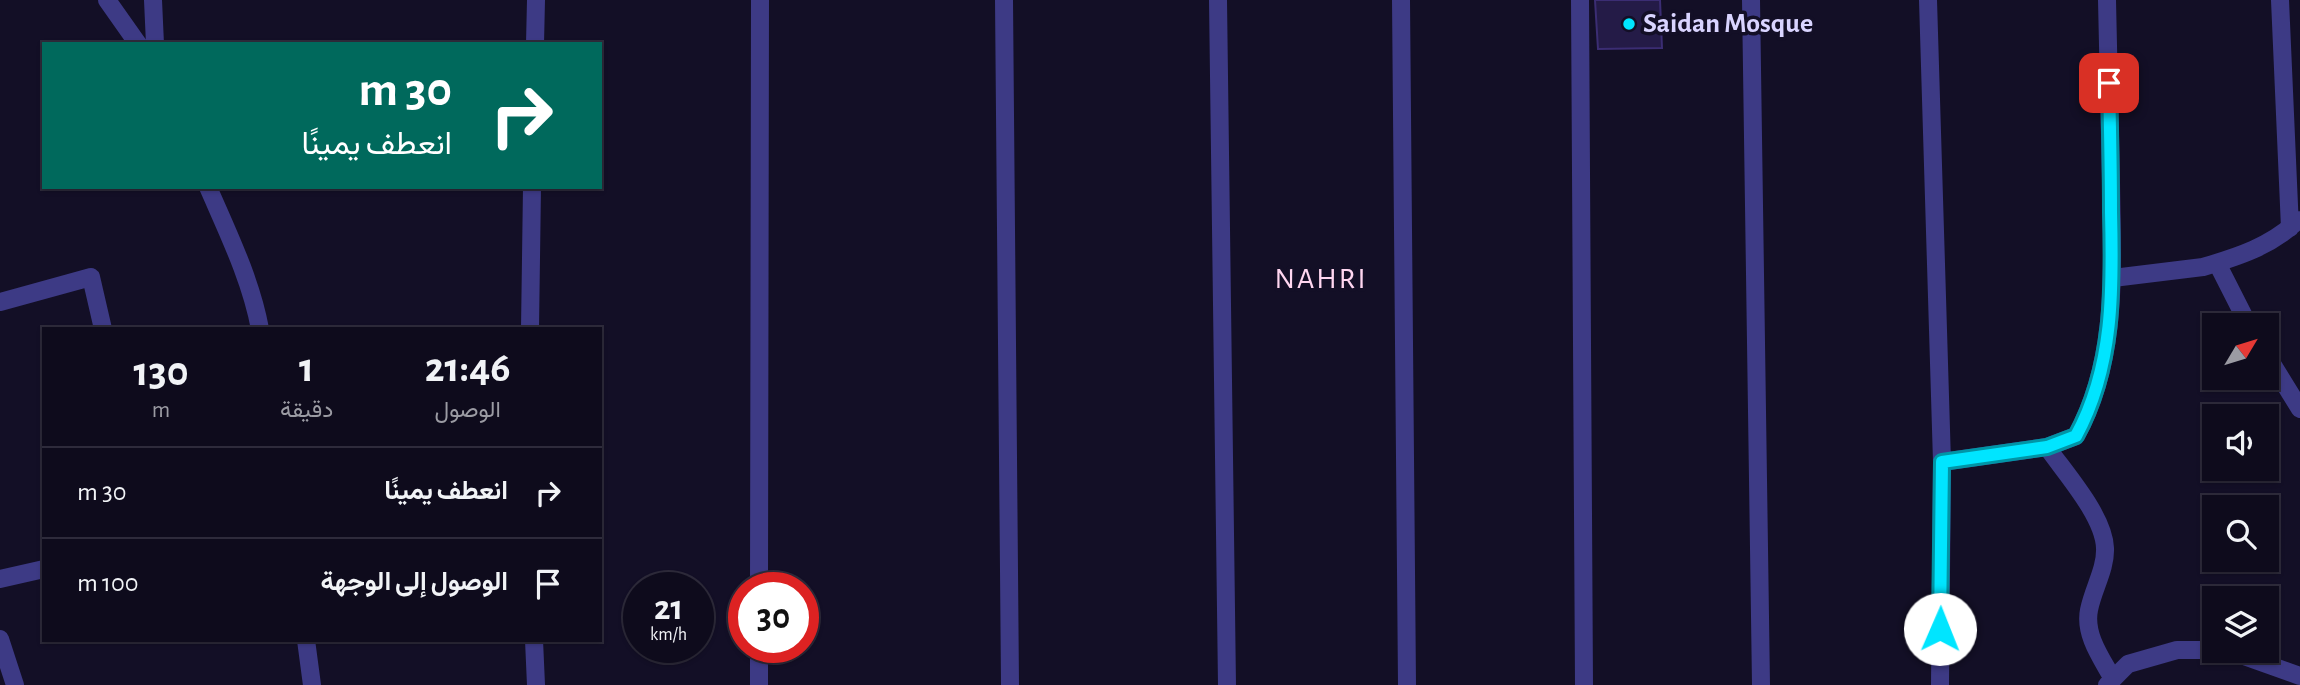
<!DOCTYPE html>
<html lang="ar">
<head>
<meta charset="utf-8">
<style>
  body { margin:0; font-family:"Alegreya Sans",Vazirmatn,sans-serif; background:#171425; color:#f1f3f6; direction:rtl; height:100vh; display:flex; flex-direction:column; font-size:26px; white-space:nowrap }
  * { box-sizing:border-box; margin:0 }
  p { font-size:23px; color:#9b9ba3 }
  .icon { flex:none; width:38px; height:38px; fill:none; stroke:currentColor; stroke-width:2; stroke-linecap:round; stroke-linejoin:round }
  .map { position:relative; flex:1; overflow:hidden; direction:ltr }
  .sheet { position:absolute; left:42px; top:327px; width:560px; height:315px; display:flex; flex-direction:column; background:#0e0b1c; border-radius:0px; box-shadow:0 2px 5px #0004,0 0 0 2px #2e2b3b; direction:rtl }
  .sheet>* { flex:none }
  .hud { position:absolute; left:42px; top:42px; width:560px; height:147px; border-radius:0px; box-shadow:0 2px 5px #0004,0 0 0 2px #2e2b3b; direction:rtl; background:#00695c; color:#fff; overflow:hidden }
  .needle { width:46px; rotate:52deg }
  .tools { position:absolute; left:2202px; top:313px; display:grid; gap:14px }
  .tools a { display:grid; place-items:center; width:77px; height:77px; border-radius:0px; background:#0e0b1c; box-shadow:0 2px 5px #0004,0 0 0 2px #2e2b3b; font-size:35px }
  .speed { position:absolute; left:623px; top:572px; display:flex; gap:14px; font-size:35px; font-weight:700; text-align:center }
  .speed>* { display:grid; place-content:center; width:91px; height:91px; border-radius:50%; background:#0e0b1c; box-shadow:0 2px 5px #0004,0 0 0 2px #2e2b3b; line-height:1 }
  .speed small { font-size:18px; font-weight:400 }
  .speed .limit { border:10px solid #d22; background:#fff; color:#111 }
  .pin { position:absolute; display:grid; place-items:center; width:60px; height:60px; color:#fff; margin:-30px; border-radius:14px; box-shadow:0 4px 10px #0006 }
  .me { position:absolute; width:77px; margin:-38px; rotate:1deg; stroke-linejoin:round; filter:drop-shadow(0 0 5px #0008) }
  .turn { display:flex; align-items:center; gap:24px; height:147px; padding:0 35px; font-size:32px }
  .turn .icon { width:91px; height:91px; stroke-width:2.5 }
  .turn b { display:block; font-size:49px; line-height:60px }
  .eta { display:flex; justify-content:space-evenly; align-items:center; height:119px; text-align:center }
  .eta b { font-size:42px; font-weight:700; line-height:49px }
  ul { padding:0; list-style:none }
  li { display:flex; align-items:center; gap:21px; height:91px; padding:0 35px; border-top:2px solid #2e2b3b }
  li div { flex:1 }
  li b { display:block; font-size:26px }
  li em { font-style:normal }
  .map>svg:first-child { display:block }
  .building { fill:#241b47; stroke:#3b2d73; stroke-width:2 }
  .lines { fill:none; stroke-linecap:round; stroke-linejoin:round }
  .street { stroke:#3d3a85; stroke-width:18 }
  .route-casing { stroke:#0095a6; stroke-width:18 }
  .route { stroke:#00e5ff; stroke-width:12 }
  .poi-dot { fill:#00e5ff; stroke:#130f26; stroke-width:2.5 }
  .labels { text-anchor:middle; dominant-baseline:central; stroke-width:7; stroke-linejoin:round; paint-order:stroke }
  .poi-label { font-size:28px; font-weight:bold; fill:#d9d4ff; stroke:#130f26; text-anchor:start }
  .neighbourhood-label { font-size:30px; letter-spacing:2px; fill:#ffd6f0; stroke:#130f26 }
</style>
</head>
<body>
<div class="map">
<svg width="2300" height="685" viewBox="0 0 2300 685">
  <rect width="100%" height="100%" fill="#130f26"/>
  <path class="building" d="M1595,0h65l2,48 -64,1z"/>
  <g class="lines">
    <path class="street" d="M107,0l31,44
      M153,0l2,44
      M1004,0l6,685
      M1218,0l9,685
      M1401,0l6,685
      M1580,0l4,685
      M1751,0l10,685
      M1928,0l14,462 -2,223
      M2280,0l10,228
      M535,44l1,-44
      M208,187c20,46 43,93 52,142
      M2217,263l32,63
      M2113,278l90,-11c34,-10 69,-21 95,-47
      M0,302l91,-25 12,52
      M530,329l2,-142
      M2266,354l34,55
      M2047,447c18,26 57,69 58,101 1,21 -12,41 -16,62 -5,25 13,49 24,69
      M1942,462l105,-15 29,-11c43,-78 36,-169 35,-255 -1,-60 -3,-121 -4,-181
      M0,579l44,-10
      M759,588l1,-588
      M0,639l15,46
      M306,640l6,45
      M534,640l2,45
      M2230,651l70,25
      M759,685v-37
      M2107,685l21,-21 49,-14h37"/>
  </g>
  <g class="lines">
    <defs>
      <path id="route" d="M1940,629l2,-167 105,-15 29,-11c38,-69 37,-148 35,-224 0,-43 -1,-86 -2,-129"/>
    </defs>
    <use href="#route" class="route-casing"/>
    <use href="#route" class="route"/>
  </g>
  <circle class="poi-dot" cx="1629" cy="24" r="7"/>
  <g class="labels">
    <g class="poi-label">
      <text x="1643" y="24">Saidan Mosque</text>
    </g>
    <g class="neighbourhood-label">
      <text x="1321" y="279">NAHRI</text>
    </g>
  </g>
</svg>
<div class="tools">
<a><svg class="needle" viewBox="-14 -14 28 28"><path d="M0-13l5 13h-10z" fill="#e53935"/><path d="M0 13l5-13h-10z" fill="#9b9ba3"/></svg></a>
<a><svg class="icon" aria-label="sound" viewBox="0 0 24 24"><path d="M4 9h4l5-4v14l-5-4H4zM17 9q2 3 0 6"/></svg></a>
<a><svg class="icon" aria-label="search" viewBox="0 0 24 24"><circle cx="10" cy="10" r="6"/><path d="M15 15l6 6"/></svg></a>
<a><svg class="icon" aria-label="layers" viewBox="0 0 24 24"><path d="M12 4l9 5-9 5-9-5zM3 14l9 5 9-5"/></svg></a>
</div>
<div class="speed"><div>21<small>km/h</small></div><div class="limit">30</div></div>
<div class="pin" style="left:2109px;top:83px;background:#d93025"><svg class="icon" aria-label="arrive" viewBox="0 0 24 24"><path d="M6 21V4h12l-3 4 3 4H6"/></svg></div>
<svg class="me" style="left:1940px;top:629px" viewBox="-20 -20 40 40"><circle r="19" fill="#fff"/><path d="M0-13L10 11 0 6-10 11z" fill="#00e5ff"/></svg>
<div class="hud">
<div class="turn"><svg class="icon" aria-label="right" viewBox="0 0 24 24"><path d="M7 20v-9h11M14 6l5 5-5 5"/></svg><div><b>30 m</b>انعطف يمينًا</div></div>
</div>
<section class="sheet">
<div class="eta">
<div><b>21:46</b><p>الوصول</p></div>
<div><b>1</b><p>دقيقة</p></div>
<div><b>130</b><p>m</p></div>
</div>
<ul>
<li><svg class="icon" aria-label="right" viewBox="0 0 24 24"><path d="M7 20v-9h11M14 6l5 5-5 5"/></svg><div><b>انعطف يمينًا</b></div><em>30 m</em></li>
<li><svg class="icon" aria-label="arrive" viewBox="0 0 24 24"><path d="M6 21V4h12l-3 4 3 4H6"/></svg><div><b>الوصول إلى الوجهة</b></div><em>100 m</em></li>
</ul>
</section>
</div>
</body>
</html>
